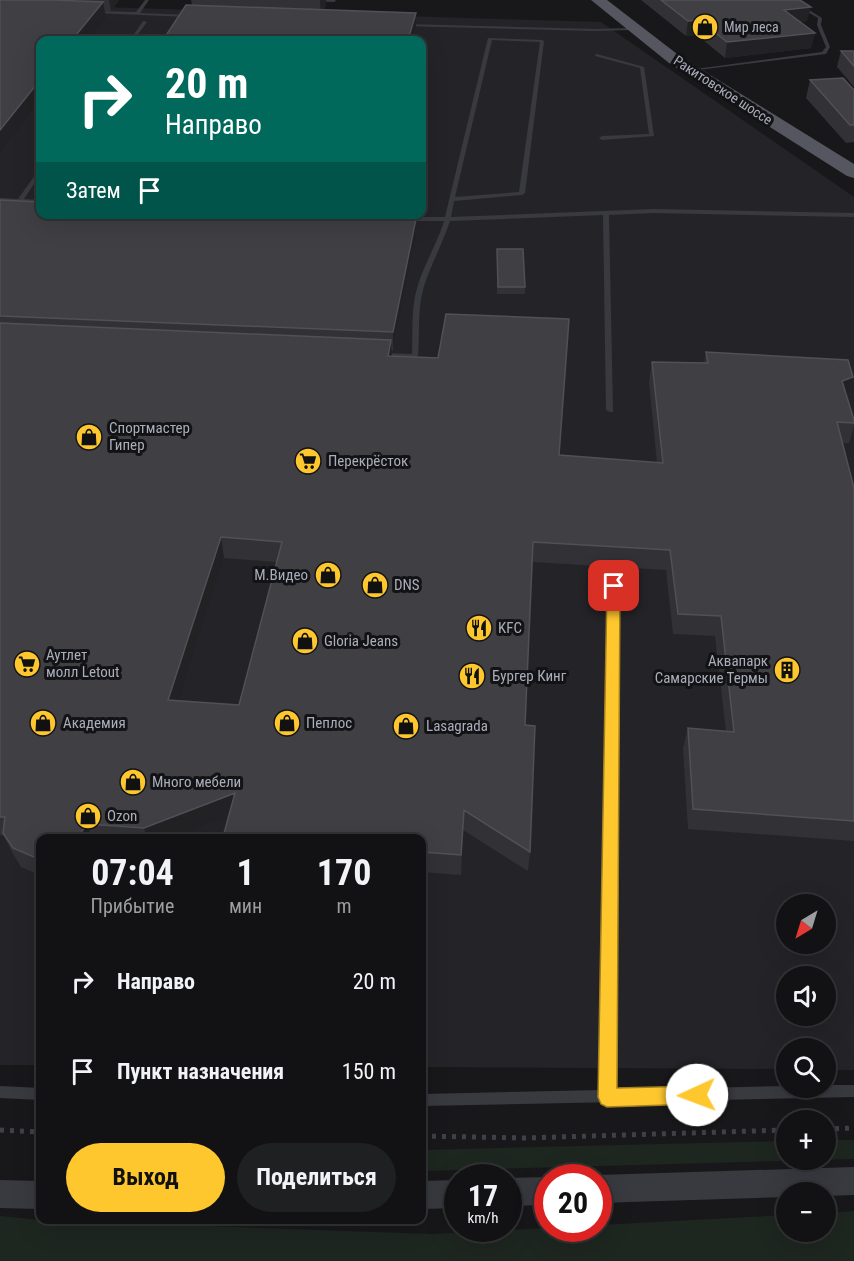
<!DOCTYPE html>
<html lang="ru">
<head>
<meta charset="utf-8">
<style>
  body { margin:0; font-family:"Roboto Condensed",sans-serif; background:#1f2022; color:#f1f3f6; height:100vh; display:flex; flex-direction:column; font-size:22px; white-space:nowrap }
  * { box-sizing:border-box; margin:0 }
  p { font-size:20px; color:#9c9ea0 }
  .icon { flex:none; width:33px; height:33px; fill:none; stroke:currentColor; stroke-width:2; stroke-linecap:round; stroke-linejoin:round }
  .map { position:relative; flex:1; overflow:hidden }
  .drawer { position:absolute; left:36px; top:834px; width:390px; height:390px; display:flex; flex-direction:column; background:#121214; border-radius:12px; box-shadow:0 6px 24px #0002,0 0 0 2px #313234 }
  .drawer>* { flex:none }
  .top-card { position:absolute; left:36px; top:36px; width:390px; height:183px; border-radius:12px; box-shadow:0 6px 24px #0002,0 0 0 2px #313234; background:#00695c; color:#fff; overflow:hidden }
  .needle { width:39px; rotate:218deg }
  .controls { position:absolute; left:776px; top:894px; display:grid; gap:12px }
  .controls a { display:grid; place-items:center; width:60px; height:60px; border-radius:50%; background:#121214; box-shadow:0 6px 24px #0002,0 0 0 2px #313234; font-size:30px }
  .speed { position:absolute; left:444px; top:1164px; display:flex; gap:12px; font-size:30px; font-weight:700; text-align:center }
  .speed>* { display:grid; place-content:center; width:78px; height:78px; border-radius:50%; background:#121214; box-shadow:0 6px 24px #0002,0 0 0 2px #313234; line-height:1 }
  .speed small { font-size:15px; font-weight:400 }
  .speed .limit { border:9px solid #d22; background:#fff; color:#111 }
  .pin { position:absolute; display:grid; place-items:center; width:51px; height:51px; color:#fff; margin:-26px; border-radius:12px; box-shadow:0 3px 9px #0006 }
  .me { position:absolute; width:66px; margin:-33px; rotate:268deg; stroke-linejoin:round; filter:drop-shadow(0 0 4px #0008) }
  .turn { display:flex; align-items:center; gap:21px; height:126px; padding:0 30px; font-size:27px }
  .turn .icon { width:78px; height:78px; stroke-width:2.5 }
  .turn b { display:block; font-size:42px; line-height:51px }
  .then { display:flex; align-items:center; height:57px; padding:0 30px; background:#0003; gap:12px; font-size:22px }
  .eta { display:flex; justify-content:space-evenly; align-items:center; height:102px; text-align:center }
  .eta b { font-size:36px; font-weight:700; line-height:42px }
  .button { display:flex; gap:12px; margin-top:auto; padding:12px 30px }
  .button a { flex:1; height:69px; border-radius:36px; background:#fec72e; color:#111; font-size:24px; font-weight:700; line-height:69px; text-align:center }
  .button a+a { background:#1f2022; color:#f1f3f6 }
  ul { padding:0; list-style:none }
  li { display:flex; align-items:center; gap:18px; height:90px; padding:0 30px }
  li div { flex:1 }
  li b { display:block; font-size:22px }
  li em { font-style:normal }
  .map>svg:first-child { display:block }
  .built { fill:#242428; fill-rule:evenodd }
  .green { fill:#1e2620 }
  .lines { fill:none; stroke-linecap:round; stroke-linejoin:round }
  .path { stroke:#3f4147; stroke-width:5; stroke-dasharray:4 6; stroke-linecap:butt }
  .lane { fill:#393a40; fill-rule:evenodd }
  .street { fill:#393a40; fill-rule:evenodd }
  .primary { fill:#55565f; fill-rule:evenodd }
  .wall { fill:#323136; fill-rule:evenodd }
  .shaded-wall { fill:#222225 }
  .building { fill:#3f3f44; stroke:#505057; stroke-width:1.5; fill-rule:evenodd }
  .route { fill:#fec72e; stroke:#a5811e; stroke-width:1.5 }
  .labels { text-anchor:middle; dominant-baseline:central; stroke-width:6; stroke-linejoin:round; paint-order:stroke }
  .far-poi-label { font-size:14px; fill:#aaaebb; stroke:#131316; text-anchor:start }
  .far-street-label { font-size:14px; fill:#aaaebb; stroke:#131316 }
  .poi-label { font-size:15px; fill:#aaaebb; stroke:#131316; text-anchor:start }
</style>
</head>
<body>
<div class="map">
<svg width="854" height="1261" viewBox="0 0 854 1261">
  <rect width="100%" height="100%" fill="#18181b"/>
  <path class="built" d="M0,4l601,18 253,175v873h-29v-22h-39v21l-364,-2v-229h-382v227h-40zM40,40h382v174h-382zM786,904h39v40h-39zM786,976h39v40h-39z"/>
  <path class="green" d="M825,1140h29v19l-432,12v-21l364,-9v19h39z
    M854,1211v50h-854v-45l40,4 391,14 116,-6h51l1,-3 187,-10v17h39v-19z"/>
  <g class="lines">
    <path class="path" d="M825,1129l29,-1
      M0,1130l40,2
      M422,1136l103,2 261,-8"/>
    <path class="lane" d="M145,0h4l-9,13 49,2 2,1 -2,1 -94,-4 -2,-1 2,-1 41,1z
      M294,0h41l1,1 -2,1 -38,-1z
      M801,5l21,13 -1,7 9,22 -4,7 -136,17 -2,-1 134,-18 4,-5 -9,-22 1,-7 -19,-11z
      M143,21l4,1 -13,18h-4z
      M404,24l191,5 37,-1 2,1 -2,1 -37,1 -193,-5z
      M488,38l54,2 2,1 -19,152 -3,2 -68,6 -3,16 203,-8 200,4v4l-200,-4 -45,2 4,197h-3l-4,-2 -3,-195 -153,6c-7,22 -19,43 -26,65 -7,23 -4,47 -6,70l-3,2 -37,-2 -1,-1 3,-2 32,1c1,-21 -1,-42 4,-62 6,-25 21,-47 28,-71h-40l-3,-2 3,-2h41zM492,40l48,2 -21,150 -64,5z
      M597,54l47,13 10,69 -52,4 -3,-2 3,-2 47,-2 -9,-66 -45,-12v-1z
      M40,170v5l-16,24 16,1v4l-40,-2v-4l18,1 20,-28z
      M614,583l4,3 -5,504 173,-4v2h39v-3h29v12l-432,9v-12l179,-4 9,-504z
      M0,1086l40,2v12l-40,-2z"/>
    <path class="street" d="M854,1167v28l-29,1v-4h-39v5l-188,6v-25h-7l7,-3z
      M548,1177l2,1h-2v27l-40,1v-28z
      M0,1180l40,1v28l-40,-1z
      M458,1180v28l-36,1v-28z"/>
    <path class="primary" d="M591,0h16l74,57 173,107v14l-7,-2 -178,-113z"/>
  </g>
  <path class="wall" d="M0,0h119l-8,11h-7l2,6 -66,23v61l-40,53z
    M191,0h135v4l-2,6 92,19 -3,11h-250l29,-35z
    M641,0h159l7,21 -7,1 15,11 -4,15 -86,10 -28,-23 -11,1z
    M841,51h13v36l-17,-20z
    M810,80l44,10v52l-8,1 -40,-45z
    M0,200l365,16 51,21 -23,114h-2l1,5 167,99 98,8 -8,-81 3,-20 52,1 2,-11 141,45 7,23v6l-5,17h-6l11,45v353l-166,-12 -5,-81 5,-20 38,3 -11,-95 -42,-2 -7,-64 -134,-8 -7,163 5,127 -2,19 -65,-41 -2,45 -39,-3v-34h-199l6,-22 -56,22h-133v37l-19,-8 -9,-15 -8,-16 -4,-1zM224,558l53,4 -38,143 -60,-4z
    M497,249l28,38v7h-28z"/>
  <path class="shaded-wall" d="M109,0h10l-8,11z
    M320,0h6v4l-5,15z
    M103,2l3,15 -18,23h-16z
    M811,7l-4,14 -26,4 3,-15z
    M416,13v16l-3,11h-5z
    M699,20l-2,15 -11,1 2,-15z
    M815,33l-4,15 -86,10 2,-16z
    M40,80v21l-40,53v-24z
    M416,219v18l-23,114v-19z
    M391,340l1,20 -4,-4z
    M853,377l-6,20 -5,-16z
    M221,537l3,21 -51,162 -5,-20z
    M235,793l4,19 -66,26h-26l-3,-10z
    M87,824l5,14h-15z
    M40,856v16l-6,-15z"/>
  <path class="building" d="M0,0h53l50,2 -31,38h-32v40l-40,50z
    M661,0h139l11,7 -27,3 31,23 -88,9 -28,-22 -11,1z
    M186,5l230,8 -8,27h-245z
    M841,51h13v15z
    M843,78l11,12v35h-4l-40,-45z
    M0,200l40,2v12h321l-1,2 56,3 -23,113 -393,-16z
    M497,249h26l2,38h-27z
    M446,314l123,5 -10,136 104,8 -11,-101 56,1 -2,-11 142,8 5,17 -11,4 12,39v3l-17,-1 17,66v333l-161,-12 -5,-81 46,4 -13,-116 -43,-2 -8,-64 -137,-8 -8,183 10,1 -5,126 -66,-42 -3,45 -39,-3v-14h-183l-16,-1 12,-44 -91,35 -57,-4 -10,14h-37v18l-6,1 -21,-9 -10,-15 2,-16h-5v-494l391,17 -3,16 50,2zM221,537l61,5 -43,163 -71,-5z"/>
  <path class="route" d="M614,581l6,5 -3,502 80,-2 7,2 2,7 -2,7 -7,2 -90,3 -6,-3 -3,-7 9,-511z"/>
  <defs>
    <symbol id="shop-disc" viewBox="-11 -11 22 22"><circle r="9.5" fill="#fec72e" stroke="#131316"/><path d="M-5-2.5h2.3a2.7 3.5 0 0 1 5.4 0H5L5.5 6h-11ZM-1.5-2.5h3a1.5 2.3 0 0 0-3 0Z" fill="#111"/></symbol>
    <symbol id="supermarket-disc" viewBox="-11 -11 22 22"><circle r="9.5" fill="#fec72e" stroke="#131316"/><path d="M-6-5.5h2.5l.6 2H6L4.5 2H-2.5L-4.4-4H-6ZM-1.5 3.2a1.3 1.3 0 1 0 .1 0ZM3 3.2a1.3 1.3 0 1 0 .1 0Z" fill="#111"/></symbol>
    <symbol id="restaurant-disc" viewBox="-11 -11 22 22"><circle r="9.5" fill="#fec72e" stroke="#131316"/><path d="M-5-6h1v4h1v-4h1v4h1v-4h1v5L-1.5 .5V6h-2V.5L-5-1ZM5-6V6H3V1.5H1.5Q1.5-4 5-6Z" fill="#111"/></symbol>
    <symbol id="building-disc" viewBox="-11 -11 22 22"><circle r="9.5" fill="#fec72e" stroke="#131316"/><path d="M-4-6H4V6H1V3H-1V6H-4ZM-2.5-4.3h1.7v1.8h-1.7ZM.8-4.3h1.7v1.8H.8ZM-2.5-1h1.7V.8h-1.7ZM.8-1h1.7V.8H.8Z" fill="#111"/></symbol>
  </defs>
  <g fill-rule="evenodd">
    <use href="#shop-disc" x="690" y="12" width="30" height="30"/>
    <use href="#shop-disc" x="74" y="422" width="30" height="30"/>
    <use href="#supermarket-disc" x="293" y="446" width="30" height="30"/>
    <use href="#shop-disc" x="313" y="560" width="30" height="30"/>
    <use href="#shop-disc" x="360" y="570" width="30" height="30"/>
    <use href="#restaurant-disc" x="464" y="613" width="30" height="30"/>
    <use href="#shop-disc" x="290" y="626" width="30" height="30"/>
    <use href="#supermarket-disc" x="12" y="649" width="30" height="30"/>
    <use href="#building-disc" x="772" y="655" width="30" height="30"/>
    <use href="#restaurant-disc" x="457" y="661" width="30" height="30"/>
    <use href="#shop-disc" x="28" y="708" width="30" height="30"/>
    <use href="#shop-disc" x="272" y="708" width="30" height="30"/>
    <use href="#shop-disc" x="391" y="711" width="30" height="30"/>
    <use href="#shop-disc" x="118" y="767" width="30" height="30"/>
    <use href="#shop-disc" x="73" y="801" width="30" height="30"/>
  </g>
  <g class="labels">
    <g class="far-poi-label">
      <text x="724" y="27">Мир леса</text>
    </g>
    <g class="far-street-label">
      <text transform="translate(723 90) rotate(33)">Ракитовское шоссе</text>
    </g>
    <g class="poi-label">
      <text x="109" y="428">Спортмастер<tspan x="109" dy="17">Гипер</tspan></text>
      <text x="328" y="461">Перекрёсток</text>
      <text x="308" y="575" text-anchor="end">М.Видео</text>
      <text x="394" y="585">DNS</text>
      <text x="498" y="628">KFC</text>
      <text x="324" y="641">Gloria Jeans</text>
      <text x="46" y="655">Аутлет<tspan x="46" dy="17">молл Letout</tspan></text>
      <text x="768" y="661" text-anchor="end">Аквапарк<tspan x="768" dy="17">Самарские Термы</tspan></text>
      <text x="492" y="676">Бургер Кинг</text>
      <text x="63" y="723">Академия</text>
      <text x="306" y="723">Пеплос</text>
      <text x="426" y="726">Lasagrada</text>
      <text x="152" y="782">Много мебели</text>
      <text x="107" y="816">Ozon</text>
    </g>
  </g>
</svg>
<div class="controls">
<a><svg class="needle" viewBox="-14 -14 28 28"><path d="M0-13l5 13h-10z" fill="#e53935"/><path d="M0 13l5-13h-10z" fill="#9c9ea0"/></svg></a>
<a><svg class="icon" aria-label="sound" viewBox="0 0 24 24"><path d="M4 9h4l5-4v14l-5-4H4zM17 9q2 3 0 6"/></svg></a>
<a><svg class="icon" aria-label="search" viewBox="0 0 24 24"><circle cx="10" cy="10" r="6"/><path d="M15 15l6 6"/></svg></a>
<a>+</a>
<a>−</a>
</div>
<div class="speed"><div>17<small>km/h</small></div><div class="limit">20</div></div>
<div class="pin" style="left:614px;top:586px;background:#d93025"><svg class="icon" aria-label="arrive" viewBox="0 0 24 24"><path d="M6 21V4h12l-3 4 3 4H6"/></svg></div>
<svg class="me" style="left:697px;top:1095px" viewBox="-20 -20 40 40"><circle r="19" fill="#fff"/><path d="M0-13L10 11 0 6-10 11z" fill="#fec72e"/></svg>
<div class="top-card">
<div class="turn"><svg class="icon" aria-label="right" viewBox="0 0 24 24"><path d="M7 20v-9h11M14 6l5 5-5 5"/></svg><div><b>20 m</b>Направо</div></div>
<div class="then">Затем<svg class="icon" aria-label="arrive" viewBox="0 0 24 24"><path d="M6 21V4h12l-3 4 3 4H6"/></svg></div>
</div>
<section class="drawer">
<div class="eta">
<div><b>07:04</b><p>Прибытие</p></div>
<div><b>1</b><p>мин</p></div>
<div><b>170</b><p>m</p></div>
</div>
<ul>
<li><svg class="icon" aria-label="right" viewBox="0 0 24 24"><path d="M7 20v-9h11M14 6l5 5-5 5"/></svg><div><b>Направо</b></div><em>20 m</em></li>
<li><svg class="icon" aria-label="arrive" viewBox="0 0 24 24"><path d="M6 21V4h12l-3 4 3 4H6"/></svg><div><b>Пункт назначения</b></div><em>150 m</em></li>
</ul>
<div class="button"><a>Выход</a><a>Поделиться</a></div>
</section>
</div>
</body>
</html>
